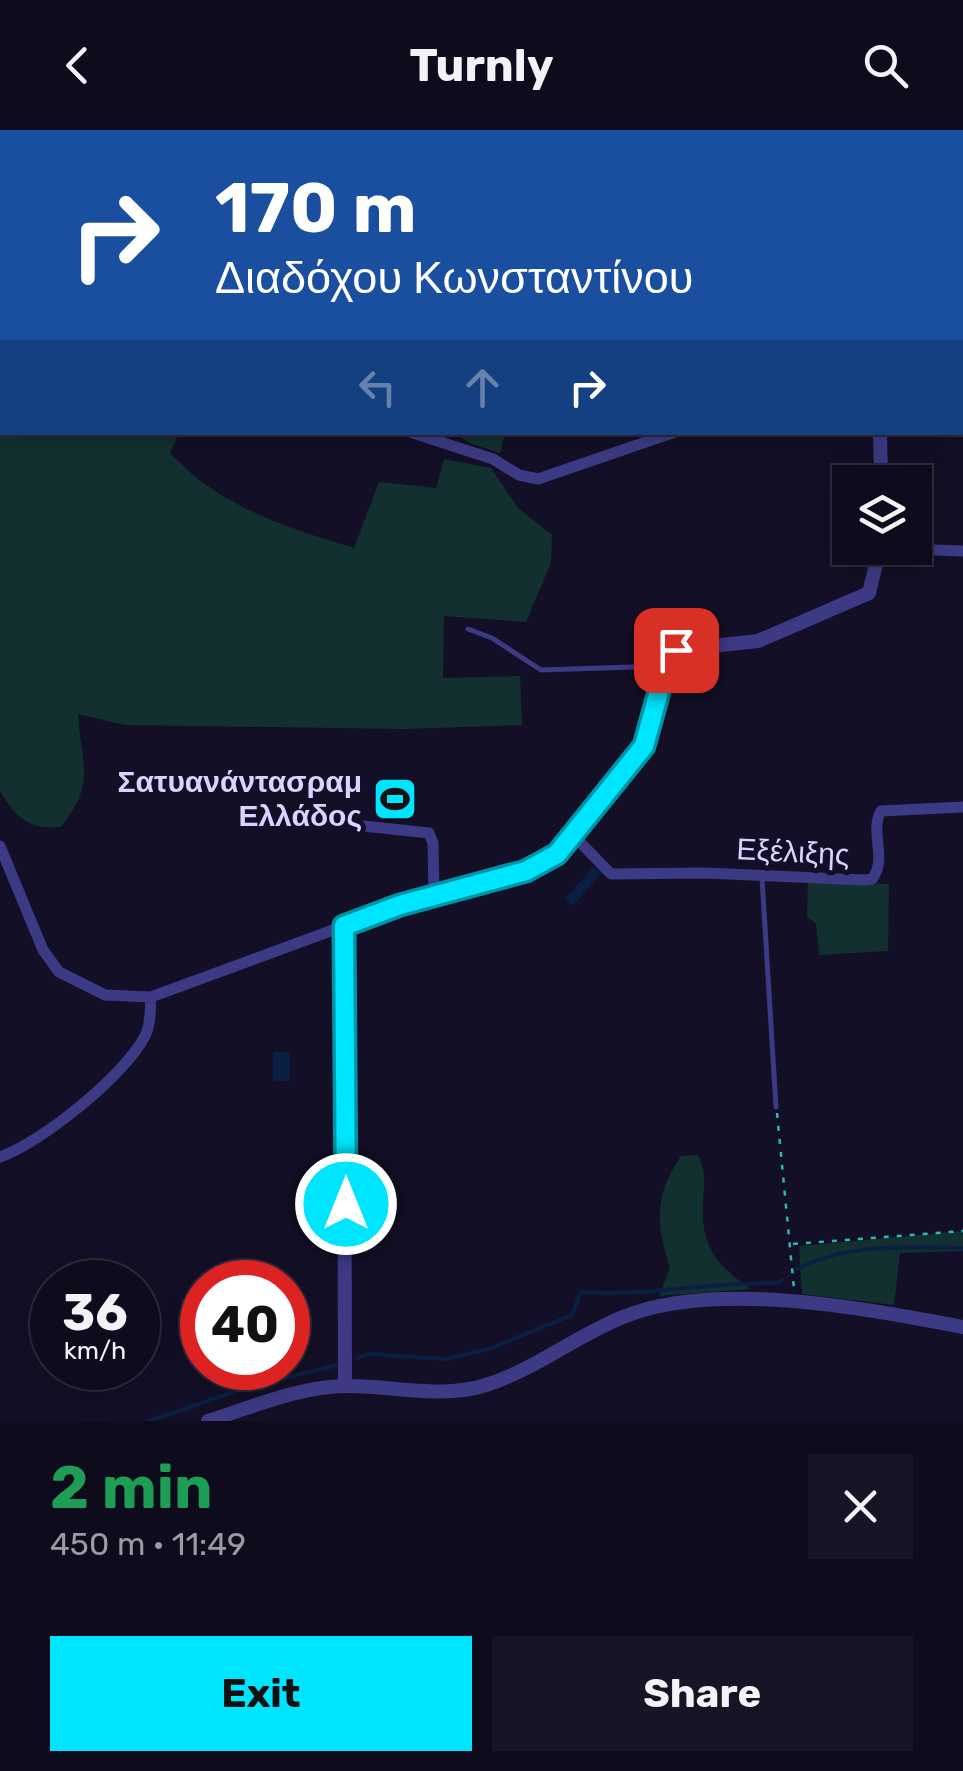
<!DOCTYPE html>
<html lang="en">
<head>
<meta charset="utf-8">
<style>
  body { margin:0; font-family:Rubik,sans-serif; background:#171425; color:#f1f3f6; height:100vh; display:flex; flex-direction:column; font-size:38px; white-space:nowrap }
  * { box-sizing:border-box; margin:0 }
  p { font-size:32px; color:#9b9ba3 }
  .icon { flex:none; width:55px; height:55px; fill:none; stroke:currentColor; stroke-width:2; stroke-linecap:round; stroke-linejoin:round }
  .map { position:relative; height:1291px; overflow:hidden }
  .drawer { display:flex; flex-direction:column; background:#0e0b1c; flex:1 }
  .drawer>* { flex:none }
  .top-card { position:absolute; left:0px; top:0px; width:965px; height:305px; box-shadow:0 5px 25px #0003,0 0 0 2px #2e2b3b; background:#1a4fa0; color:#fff; overflow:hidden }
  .controls { position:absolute; left:832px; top:335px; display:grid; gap:20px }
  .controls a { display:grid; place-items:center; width:100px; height:100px; border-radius:0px; background:#0e0b1c; box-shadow:0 5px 25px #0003,0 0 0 2px #2e2b3b; font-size:50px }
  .speed { position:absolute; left:30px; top:1130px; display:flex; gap:20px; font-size:50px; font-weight:700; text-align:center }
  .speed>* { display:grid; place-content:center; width:130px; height:130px; border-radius:50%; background:#0e0b1c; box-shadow:0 5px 25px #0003,0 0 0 2px #2e2b3b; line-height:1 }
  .speed small { font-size:25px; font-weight:400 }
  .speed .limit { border:15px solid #d22; background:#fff; color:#111 }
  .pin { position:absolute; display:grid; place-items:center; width:85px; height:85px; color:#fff; margin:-42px; border-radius:20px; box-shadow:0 5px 15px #0006 }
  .me { position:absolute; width:110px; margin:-55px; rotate:0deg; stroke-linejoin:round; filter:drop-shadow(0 0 8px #0008) }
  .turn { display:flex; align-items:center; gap:35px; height:210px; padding:0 50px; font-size:45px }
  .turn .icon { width:130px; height:130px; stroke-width:2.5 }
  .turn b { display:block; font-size:70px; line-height:85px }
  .lanes { display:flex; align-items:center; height:95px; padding:0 50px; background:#0003; justify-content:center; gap:50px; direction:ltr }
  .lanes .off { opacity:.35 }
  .round { display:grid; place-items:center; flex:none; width:105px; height:105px; border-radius:0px; background:#171425 }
  .summary { display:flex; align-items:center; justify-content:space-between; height:170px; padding:0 50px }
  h1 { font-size:60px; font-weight:700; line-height:75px; color:#1e9e55 }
  .button { display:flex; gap:20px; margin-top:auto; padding:20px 50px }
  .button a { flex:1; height:115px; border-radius:0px; background:#00e5ff; color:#111; font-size:40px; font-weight:700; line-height:115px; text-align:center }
  .button a+a { background:#171425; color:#f1f3f6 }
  header { display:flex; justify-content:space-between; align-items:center; height:130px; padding:0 50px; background:#0e0b1c; font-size:45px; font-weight:700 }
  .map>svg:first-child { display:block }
  .green { fill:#12302f }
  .water { fill:#0a1f44 }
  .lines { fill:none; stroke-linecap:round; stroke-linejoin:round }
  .stream { stroke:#0a1f44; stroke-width:4 }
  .path { stroke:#2fb8b0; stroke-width:2.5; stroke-dasharray:5 8; stroke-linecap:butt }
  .service { stroke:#3d3a85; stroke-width:5 }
  .minor { stroke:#3d3a85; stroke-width:11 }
  .tertiary { stroke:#3d3a85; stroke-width:14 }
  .route-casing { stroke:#0095a6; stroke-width:25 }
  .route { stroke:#00e5ff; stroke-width:18 }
  .labels { text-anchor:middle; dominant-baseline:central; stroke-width:10; stroke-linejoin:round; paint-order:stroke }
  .poi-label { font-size:30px; font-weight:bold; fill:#d9d4ff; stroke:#130f26; text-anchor:end }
  .street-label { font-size:30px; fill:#d9d4ff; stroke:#130f26 }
</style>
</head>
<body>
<header><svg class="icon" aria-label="back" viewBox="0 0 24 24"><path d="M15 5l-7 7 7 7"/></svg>Turnly<svg class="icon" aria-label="search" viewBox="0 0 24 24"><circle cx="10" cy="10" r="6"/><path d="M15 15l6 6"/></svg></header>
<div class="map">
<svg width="963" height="1291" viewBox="0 0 963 1291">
  <rect width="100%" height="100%" fill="#130f26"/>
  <path class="green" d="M0,143l2,159 177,1 -9,20c50,54 115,74 184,95l25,-66 57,6 8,-29 47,9 27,40 34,27 -1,28 -25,59 -82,-6 -1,62 77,-2 2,49 -118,4 -280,-4 -46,-11c3,52 19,67 -17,113 -32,3 -45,-9 -61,-36z
    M453,303v-1l52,1 -5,20 -28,-9z
    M808,750l81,4 -1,67 -69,4 -3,-32 -9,-6z
    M698,1025c9,19 6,27 5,47 -3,44 15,65 48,87l-92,7 11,-29c-15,-43 -15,-73 11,-111z
    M963,1101v20l-63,2 -6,52 -92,-11 -3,-48z"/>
  <path class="water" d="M593,737l8,6 -28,33 -8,-7z
    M290,922v29h-17v-29z"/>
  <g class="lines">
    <path class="stream" d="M797,1139c50,-26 111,-22 166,-21
      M358,1228l10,-4 77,5 44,-10 83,-34 9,-23c66,5 131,-11 197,-9l5,-4
      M149,1291l96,-33 93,-23"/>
    <path class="path" d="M777,983l17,176
      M793,1114l170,-13"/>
    <path class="service" d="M892,2v-2
      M468,499l24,9 49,32 122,-4
      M762,748l14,229"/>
    <path class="minor" d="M410,302l83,27 26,16 19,4 137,-47
      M880,418l83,3
      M312,676l42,19 75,8 4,10 1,52
      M574,706l37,38 93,-1 161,7 7,-1c16,-20 -3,-48 9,-68l82,-4
      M0,716l43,104 16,22 46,23 46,2 193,-71
      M0,1027c41,-14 125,-82 145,-121 6,-11 5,-26 6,-39"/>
    <path class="tertiary" d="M962,191h1
      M880,302l1,50
      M345,1255l-1,-459 56,-21 126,-34 31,-17 87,-108 22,-80 10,-16 82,-9 111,-48 11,-45
      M208,1291c44,-14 95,-36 141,-35 45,0 93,13 137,-1 48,-15 90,-49 137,-68 92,-38 244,-8 340,10"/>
  </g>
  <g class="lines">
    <defs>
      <path id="route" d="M346,1074l-2,-278 56,-21 126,-34 31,-17 87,-108 22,-80 10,-16"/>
    </defs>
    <use href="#route" class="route-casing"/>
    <use href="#route" class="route"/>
  </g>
  <defs>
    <symbol id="stadium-square" viewBox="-11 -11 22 22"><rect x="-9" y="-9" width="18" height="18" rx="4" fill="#00e5ff" stroke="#130f26"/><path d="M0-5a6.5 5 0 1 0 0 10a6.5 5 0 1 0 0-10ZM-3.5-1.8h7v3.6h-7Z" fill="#111"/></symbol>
  </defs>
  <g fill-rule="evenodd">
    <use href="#stadium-square" x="370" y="644" width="50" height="50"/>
  </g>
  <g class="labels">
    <g class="poi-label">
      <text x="362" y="652">Σατυανάντασραμ<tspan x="362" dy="34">Ελλάδος</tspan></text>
    </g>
    <g class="street-label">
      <text transform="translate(793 722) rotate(3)">Εξέλιξης</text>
    </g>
  </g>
</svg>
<div class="controls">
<a><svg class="icon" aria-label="layers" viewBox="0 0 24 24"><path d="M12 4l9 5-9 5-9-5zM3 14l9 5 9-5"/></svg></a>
</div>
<div class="speed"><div>36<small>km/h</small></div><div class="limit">40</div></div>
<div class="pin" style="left:676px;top:520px;background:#d93025"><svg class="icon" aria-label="arrive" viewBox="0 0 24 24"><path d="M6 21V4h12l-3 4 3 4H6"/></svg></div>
<svg class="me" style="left:346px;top:1074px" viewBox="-20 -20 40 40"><circle r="17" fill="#00e5ff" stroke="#fff" stroke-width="3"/><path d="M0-11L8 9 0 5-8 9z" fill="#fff"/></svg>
<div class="top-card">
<div class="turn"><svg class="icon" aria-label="right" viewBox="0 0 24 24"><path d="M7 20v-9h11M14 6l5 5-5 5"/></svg><div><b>170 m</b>Διαδόχου Κωνσταντίνου</div></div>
<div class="lanes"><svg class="icon off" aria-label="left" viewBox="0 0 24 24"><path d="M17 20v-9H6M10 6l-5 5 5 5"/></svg><svg class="icon off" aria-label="ahead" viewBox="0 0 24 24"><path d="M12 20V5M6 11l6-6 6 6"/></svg><svg class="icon" aria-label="right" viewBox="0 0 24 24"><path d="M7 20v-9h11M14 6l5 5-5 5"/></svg></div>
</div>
</div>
<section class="drawer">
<div class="summary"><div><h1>2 min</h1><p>450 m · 11:49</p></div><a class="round"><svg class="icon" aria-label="close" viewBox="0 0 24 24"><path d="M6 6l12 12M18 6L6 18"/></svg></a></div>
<div class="button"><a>Exit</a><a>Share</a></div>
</section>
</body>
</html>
